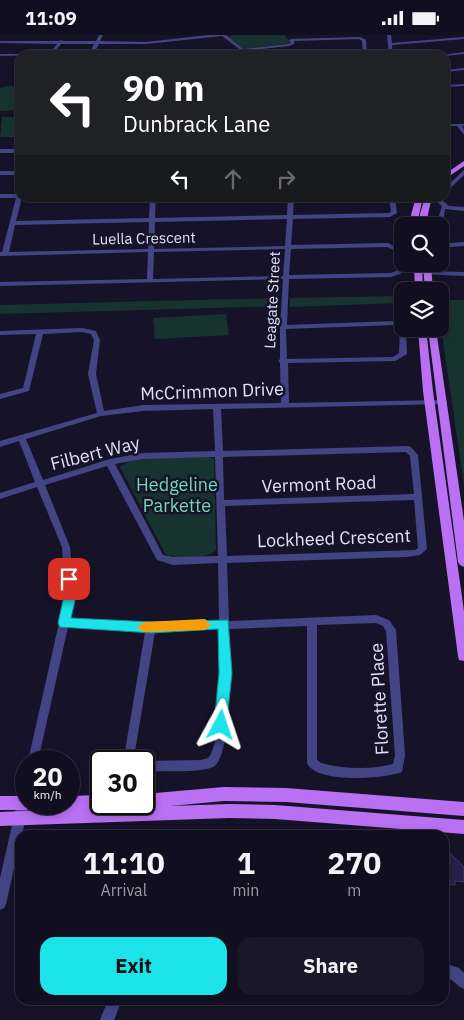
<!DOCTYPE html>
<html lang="en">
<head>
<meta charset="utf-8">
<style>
  body { margin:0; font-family:"IBM Plex Sans",sans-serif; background:#191728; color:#f1f3f6; height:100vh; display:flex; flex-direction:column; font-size:19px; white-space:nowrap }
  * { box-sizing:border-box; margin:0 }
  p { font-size:16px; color:#9c9ca4 }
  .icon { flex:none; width:28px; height:28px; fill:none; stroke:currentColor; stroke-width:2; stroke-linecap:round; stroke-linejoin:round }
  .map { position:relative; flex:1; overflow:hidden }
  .details { position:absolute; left:15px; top:795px; width:434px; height:175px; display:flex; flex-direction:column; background:#100e1f; border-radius:15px; box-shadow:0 2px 8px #0003,0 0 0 1px #302e3d }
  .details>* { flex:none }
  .hud { position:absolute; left:15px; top:15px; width:435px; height:152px; border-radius:15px; box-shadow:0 2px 8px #0003,0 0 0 1px #302e3d; background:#202124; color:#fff; overflow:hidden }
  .tools { position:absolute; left:394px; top:182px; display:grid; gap:10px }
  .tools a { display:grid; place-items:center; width:55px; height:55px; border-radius:10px; background:#100e1f; box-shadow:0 2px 8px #0003,0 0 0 1px #302e3d; font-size:25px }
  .speed { position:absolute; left:15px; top:715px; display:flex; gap:10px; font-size:25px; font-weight:700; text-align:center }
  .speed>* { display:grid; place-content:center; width:65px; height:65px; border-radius:50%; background:#100e1f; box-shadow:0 2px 8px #0003,0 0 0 1px #302e3d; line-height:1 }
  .speed small { font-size:12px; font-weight:400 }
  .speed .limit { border:2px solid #111; border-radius:8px; background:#fff; color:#111 }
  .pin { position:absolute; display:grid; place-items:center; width:42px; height:42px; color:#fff; margin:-21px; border-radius:10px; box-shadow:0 2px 8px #0006 }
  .me { position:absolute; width:55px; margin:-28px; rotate:5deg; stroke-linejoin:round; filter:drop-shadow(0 0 4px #0008) }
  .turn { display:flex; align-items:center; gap:18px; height:105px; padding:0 25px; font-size:22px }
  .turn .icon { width:65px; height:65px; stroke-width:2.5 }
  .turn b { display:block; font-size:35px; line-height:42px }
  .lanes { display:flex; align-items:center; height:48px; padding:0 25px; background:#0003; justify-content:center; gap:25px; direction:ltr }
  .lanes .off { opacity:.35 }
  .eta { display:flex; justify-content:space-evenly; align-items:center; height:85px; text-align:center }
  .eta b { font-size:30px; font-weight:700; line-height:35px }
  .cta { display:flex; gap:10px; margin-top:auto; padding:10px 25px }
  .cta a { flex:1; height:58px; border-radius:15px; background:#1ce2ea; color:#111; font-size:20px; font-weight:700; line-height:58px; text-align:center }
  .cta a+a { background:#191728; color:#f1f3f6 }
  .status { display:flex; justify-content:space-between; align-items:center; height:35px; padding:0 25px; background:#100e1f; direction:ltr }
  .status svg { height:14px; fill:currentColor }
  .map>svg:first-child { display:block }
  .green { fill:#173330 }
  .building { fill:#272149; stroke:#3e3572 }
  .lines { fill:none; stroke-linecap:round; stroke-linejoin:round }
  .minor { fill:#434484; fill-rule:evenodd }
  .major { fill:#b970f2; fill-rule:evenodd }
  .route { fill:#1ce2ea; stroke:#129398 }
  .slow { fill:#f59e0b }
  .labels { text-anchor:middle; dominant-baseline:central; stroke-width:5; stroke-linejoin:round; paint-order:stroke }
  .far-street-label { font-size:15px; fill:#e0dffc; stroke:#161329 }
  .street-label { font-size:18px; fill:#e0dffc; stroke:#161329 }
  .park-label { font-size:18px; fill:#70d7b7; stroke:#161329 }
</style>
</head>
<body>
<div class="status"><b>11:09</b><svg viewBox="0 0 49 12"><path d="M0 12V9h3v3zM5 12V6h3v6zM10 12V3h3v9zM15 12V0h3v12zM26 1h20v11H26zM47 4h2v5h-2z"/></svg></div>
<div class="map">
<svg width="464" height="985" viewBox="0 0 464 985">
  <rect width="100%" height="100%" fill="#161329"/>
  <path class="green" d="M234,0h50l7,8 -48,6 -16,-12z
    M7,51l13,1v23l-20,1v-23z
    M2,82h18v9l-6,11h-14z
    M402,261v7l-112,4v-9z
    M279,263v8l-279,8v-9z
    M440,265h24v185l-24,-165z
    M226,279l3,21 -74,4 -2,-21z
    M207,421l7,3 2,91c-9,10 -37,8 -50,5l-46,-88c19,-15 63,-11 87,-11z"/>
  <path class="building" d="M444,812l20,20v15l-9,-1v4l-11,-1z"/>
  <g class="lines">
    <path class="minor" d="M99,0h4l-3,6 46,1 63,-7h17l17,14 45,-5 3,-1 -2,-3 2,-1 69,-2 6,3 1,14 -8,1 4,-2 -1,-12 -3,-2 -65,2v3l-5,2 -47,5 -20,-15 -76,8h-47l-6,11h-4l5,-11h-33l-9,11 -52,1v-2h48l3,-2 6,-8 -57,-1v-2h59l2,-1 2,1h33z
      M387,0h4l1,8 72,-6v2l-72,6 1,10h-4z
      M204,16l2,2 -37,2 2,-1z
      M464,17v2l-19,2v-1h-2z
      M321,19h21l2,1h-25z
      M464,33v2l-19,2v-2z
      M464,49v2l-19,1v-2z
      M445,89h19v2h-2l2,4v5l-7,-9h-12z
      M0,114h20v4h-20z
      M464,135v5l-19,18v-5z
      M0,136h20v4h-20z
      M20,156v6h2l-6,24 133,-3 1,-21h6l-1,21 132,-3 1,-18h6l-1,18 96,-2 2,-1 -2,-15h6l2,16 -7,4 -97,2 -2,26 97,-2 14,7 2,20 -4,4 -9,3 -102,2 -2,46 109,-4 6,4v4h4l1,25 -12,7 -107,2 1,40 154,-3h3l1,2 -1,2 -225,5 2,42 185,-5 3,1 7,8 9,94 -7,6 -14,2 -179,6 2,58 147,-6 13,5 7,10 9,125 -3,17c-18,7 -86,12 -95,-9v-137l-78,3c1,23 4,128 -16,138 -12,6 -54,4 -69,4l-1,-10h1l57,-1 7,-2 3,-4 4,-12 6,-69 -1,-44 -65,3 -20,119 3,10h-10l-3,-10 20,-119 -77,-5 -30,134h-10l37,-165 -3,-49 -25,-60 -37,12v-6l35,-11 -16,-41 -19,6v-6l97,-28 -9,-39 6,-34 -3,-6 -9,-2 -39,2 -14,57 -29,8v-5l23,-6 13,-54 -36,1v-4l82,-3 14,3 4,9 -4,34 8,37 39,-6 138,-2 -1,-40 -2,-2 2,-2v-32l3,-48 -283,7v-4l147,-3 1,-27 -148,4v-4h2l14,-54h-16v-4h17zM287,184l-2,27 -131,3 1,-27zM149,187l-1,27 -139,3 6,-27zM387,212l9,4 2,19 -7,3 -102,2 2,-26zM285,214l-2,27 -130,3 1,-27zM394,290l6,4 -1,24 -6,4 -106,2 -1,-30zM213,374l2,42 -73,2 -32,6 -67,21 -17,-41 75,-23 42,-5zM406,417l4,4 4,38 -190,6 -1,-43zM215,422l3,99 -45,1 -10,-2 -48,-91 27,-5zM107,431l50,94 16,5 45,-2 1,58 -68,3 -81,-5 5,-23 -5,-49 -25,-62zM414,465l4,48 -3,2 -188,6 -2,-50zM376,588l7,3 3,5 9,124 -2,9c-22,6 -50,5 -72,-1l-4,-3v-135z
      M439,162h6l-2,4 6,5 15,1v4l-19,-2 -2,13 3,19 5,2 13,-1v4l-14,1 -10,-5v-16h-2l-1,-4 5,-16 -5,-4z
      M422,236l42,1v4l-44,-2v-2z
      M26,750v19h3l-7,31h-2v7l-14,62 -2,4 -4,2v-32l20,-88 2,-4z
      M444,928l15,5 5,5v16c-8,-4 -12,-10 -20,-14z
      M108,965h14l-8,20h-14z"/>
    <path class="major" d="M464,126v5l-19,13v-5z
      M416,162h7l-4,18 1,11h-8l-1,-11z
      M425,162h7l-4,17v12h-8v-12z
      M414,229h8l1,27h-8z
      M423,229h8l2,27h-8z
      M418,294h8l7,62 31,220v50l-5,-1 -1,-4 -35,-265z
      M428,294h8l28,192v46l-4,-2 -2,-3z
      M224,752l62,1 178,14v14l-178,-14 -62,-1 -54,5 59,-2 46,1 189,15v14l-189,-15 -46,-1 -229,8v-14l67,-3 -3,-1 -2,-4h7v-8l32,-1v9h7l-5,4 38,-1 -3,-3h6v-10z
      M0,761h26v8h7l-2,4 -5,2h-26z"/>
  </g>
  <path class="route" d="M69,540l6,4 1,17 -5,22 81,4 76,-2 4,53 -6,56 -5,2 -5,-2 -2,-4 5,-52 -1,-44 -66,4 -92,-6 -2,-4 6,-27 -1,-17z"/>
  <path class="slow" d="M205,584l6,6 -6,5 -61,2 -7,-5 7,-5z"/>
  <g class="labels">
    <g class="far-street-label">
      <text transform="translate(144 203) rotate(-1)">Luella Crescent</text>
      <text transform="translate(272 265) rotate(-87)">Leagate Street</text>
    </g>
    <g class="street-label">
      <text transform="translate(212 356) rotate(-2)">McCrimmon Drive</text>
      <text transform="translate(95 418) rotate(-14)">Filbert Way</text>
      <text transform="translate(319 449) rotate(-2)">Vermont Road</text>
      <text transform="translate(334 503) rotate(-2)">Lockheed Crescent</text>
      <text transform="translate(379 664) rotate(-93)">Florette Place</text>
    </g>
    <g class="park-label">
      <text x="177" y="449">Hedgeline<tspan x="177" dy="21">Parkette</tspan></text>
    </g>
  </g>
</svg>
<div class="tools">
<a><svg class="icon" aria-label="search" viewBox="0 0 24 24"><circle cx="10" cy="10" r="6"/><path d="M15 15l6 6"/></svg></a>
<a><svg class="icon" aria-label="layers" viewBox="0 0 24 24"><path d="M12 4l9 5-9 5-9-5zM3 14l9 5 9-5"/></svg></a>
</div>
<div class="speed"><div>20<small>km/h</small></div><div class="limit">30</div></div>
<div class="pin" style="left:69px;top:544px;background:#d93025"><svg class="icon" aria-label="arrive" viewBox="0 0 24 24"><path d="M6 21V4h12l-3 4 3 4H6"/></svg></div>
<svg class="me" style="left:221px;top:690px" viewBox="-20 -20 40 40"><path d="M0-17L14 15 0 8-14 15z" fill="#1ce2ea" stroke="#fff" stroke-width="4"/></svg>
<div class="hud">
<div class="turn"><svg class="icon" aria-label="left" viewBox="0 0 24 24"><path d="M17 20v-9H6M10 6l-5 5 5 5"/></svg><div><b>90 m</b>Dunbrack Lane</div></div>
<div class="lanes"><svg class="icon" aria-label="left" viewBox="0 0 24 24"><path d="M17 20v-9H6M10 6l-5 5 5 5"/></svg><svg class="icon off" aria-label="ahead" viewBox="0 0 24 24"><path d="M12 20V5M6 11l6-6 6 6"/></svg><svg class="icon off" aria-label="right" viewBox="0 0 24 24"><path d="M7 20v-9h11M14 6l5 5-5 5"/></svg></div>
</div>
<section class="details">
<div class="eta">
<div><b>11:10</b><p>Arrival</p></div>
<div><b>1</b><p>min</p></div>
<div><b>270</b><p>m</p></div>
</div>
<div class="cta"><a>Exit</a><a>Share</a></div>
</section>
</div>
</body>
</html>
